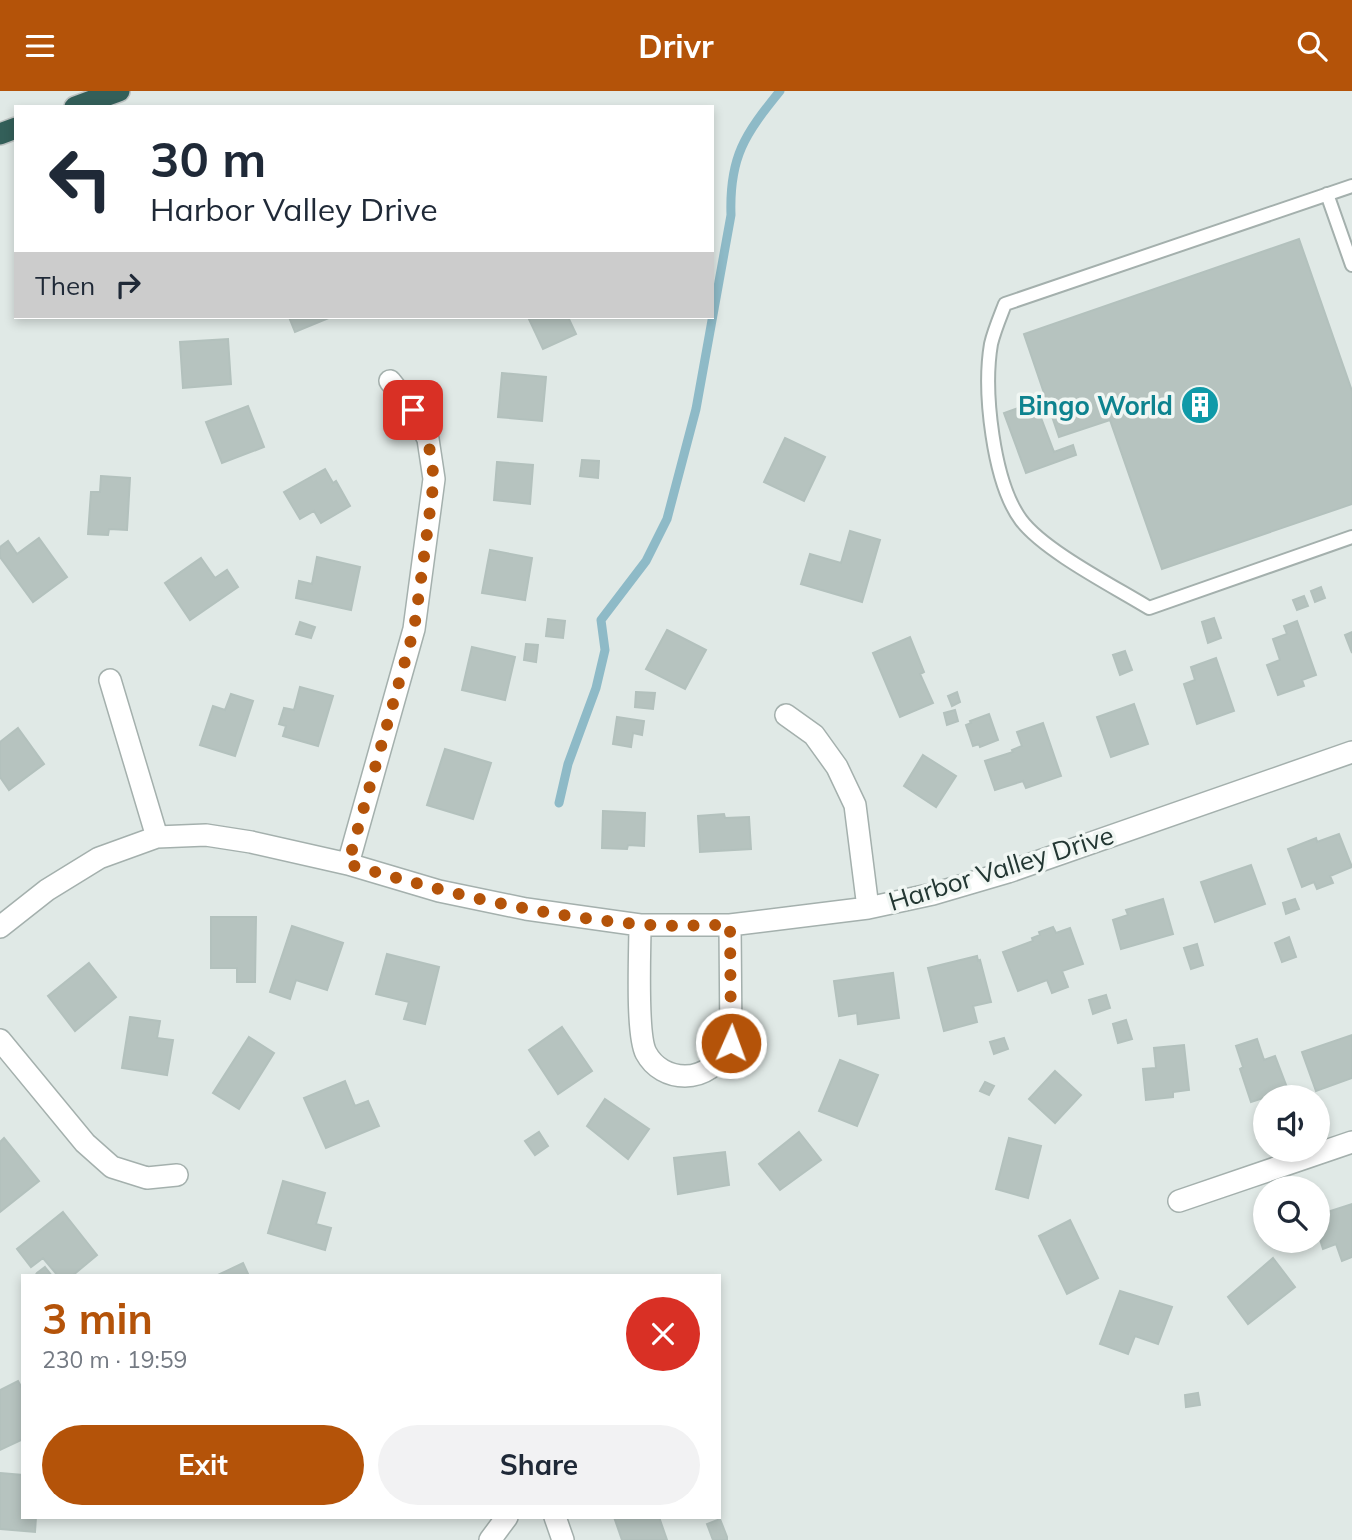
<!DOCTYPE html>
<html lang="en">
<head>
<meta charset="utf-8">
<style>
  body { margin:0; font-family:Mulish,sans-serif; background:#f2f2f3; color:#1f2937; height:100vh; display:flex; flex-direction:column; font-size:26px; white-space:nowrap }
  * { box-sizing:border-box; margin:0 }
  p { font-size:23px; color:#747a83 }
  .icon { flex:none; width:38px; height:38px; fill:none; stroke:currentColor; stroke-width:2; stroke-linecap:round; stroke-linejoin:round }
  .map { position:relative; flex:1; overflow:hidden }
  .drawer { position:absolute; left:21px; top:1183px; width:700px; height:245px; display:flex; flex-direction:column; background:#fff; border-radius:0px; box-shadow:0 4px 10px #0003 }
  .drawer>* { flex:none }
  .guide { position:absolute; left:14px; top:14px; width:700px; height:214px; border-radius:0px; box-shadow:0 4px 10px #0003; background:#fff; color:#1f2937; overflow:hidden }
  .fabs { position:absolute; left:1253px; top:994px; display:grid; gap:14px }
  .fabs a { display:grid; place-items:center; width:77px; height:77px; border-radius:50%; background:#fff; box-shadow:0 4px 10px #0003; font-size:35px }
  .pin { position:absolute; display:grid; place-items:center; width:60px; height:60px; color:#fff; margin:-30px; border-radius:14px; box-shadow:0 4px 10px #0006 }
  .me { position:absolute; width:77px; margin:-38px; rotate:2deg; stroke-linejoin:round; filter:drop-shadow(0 0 5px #0008) }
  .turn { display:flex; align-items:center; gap:24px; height:147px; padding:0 21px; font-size:32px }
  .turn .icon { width:91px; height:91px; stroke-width:2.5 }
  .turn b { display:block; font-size:49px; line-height:60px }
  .then { display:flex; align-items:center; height:66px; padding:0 21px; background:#0003; gap:14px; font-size:26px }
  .round { display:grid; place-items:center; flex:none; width:74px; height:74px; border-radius:37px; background:#f2f2f3 }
  .headline { display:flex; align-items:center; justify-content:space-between; height:119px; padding:0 21px }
  h1 { font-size:42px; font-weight:700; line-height:52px; color:#b45309 }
  .action { display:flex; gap:14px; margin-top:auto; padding:14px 21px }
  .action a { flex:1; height:80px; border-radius:42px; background:#b45309; color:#fff; font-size:28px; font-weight:700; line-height:80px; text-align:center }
  .action a+a { background:#f2f2f3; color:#1f2937 }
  header { display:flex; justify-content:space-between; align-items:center; height:91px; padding:0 21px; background:#b45309; color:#fff; font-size:32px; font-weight:700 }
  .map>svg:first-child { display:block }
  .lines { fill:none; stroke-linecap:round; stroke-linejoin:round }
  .stream { stroke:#8ebac7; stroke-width:9 }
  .building { fill:#b6c3bf; stroke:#b3c1bd; stroke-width:2 }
  .service-casing { stroke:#a4b0ad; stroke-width:16 }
  .minor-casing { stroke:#a4b0ad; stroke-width:24 }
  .motorway-casing { stroke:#bdc3c2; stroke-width:24 }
  .service { stroke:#fff; stroke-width:12 }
  .minor { stroke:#fff; stroke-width:21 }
  .motorway { stroke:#335f59; stroke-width:21 }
  .route { stroke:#b45309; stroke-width:12; stroke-dasharray:0 21.6 }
  .labels { text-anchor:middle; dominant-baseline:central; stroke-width:7; stroke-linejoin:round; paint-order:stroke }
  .culture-label { font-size:26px; font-weight:bold; fill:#0d838f; stroke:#f0f6f3; text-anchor:end }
  .street-label { font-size:26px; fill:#233733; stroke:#f0f6f3 }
</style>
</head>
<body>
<header><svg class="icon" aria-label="menu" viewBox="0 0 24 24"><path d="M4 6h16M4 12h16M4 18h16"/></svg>Drivr<svg class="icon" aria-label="search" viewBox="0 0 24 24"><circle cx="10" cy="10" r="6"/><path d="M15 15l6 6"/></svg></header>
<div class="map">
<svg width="1352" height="1449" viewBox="0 0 1352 1449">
  <rect width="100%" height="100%" fill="#e0e9e6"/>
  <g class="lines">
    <path class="stream" d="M559,712l9,-39 28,-76 9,-38 -4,-30 45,-59 21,-42 29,-110 35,-194c-2,-58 14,-81 49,-124"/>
  </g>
  <path class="building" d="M1299,148l53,152v113l-190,65 -52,-149 -51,17 -35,-103z
    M289,226h42l-36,15z
    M528,226h40l8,17 -33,15z
    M228,248l3,45 -48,4 -3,-46z
    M502,282l44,4 -4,44 -44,-4z
    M1035,311l19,50 19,-7 3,10 -50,18 -22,-60z
    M248,315l16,41 -42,16 -16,-41z
    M785,347l40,19 -21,44 -40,-19z
    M582,369l17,1 -1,17 -18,-2z
    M497,371l36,3 -3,39 -36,-4z
    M325,378l8,14 3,-2 14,25 -29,17 -7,-12 -14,8 -16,-27z
    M101,385l29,2 -3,52 -18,-1 -1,6 -20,-1 3,-42h9z
    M850,440l30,9 -18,62 -61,-18 9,-30 31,9z
    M39,447l28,39 -34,25 -33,-45v-10l8,-6 9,13z
    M490,459l42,8 -7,42 -43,-7z
    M317,466l43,10 -9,43 -55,-12 3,-17 13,3z
    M201,467l14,20 12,-8 11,17 -48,33 -25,-37z
    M1321,496l4,11 -10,4 -4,-11z
    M1304,505l4,10 -11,4 -4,-10z
    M1214,527l7,20 -13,5 -6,-21z
    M548,528l17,2 -2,17 -17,-2z
    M1297,530l19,54 -14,5 2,6 -26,9 -11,-30 13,-5 -7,-21 14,-5 -3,-8z
    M300,531l15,5 -4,11 -15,-4z
    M667,539l39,20 -21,39 -39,-20z
    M1352,541v21l-7,-18z
    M910,546l14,35 -4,2 13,29 -33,14 -27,-64z
    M526,553l12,1 -2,17 -12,-2z
    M472,556l43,10 -10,43 -43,-10z
    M1125,560l7,19 -12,5 -7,-20z
    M1216,567l18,53 -37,13 -13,-40 11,-4 -4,-13z
    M300,596l33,9 -15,50 -35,-10 3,-10 -7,-2 5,-16 10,2z
    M636,601l19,1 -2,16 -18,-2z
    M957,601l3,10 -8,4 -4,-10z
    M231,603l22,7 -18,55 -35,-11 13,-39 12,4z
    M1134,613l14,40 -37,13 -14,-40z
    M955,619l3,11 -11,4 -3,-12z
    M989,623l9,26 -18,7 -1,-3 -6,2 -7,-21 5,-2 -1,-2z
    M617,626l27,4 -2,14 -9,-2 -2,14 -18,-3z
    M1043,632l18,53 -35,12 -3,-7 -28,9 -10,-29 28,-9 -1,-2 10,-4 -5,-14z
    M18,637l26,36 -35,26 -9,-13v-35z
    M445,658l46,14 -18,56 -46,-14z
    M923,664l33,21 -20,31 -32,-21z
    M603,720l42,2 -1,33 -16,-1 -1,4 -25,-1z
    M724,723l1,4 24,-1 2,32 -51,3 -2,-36z
    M1339,743l13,33 -22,9 3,7 -16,6 -3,-7 -12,5 -14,-38 28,-11 1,4z
    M1251,774l14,39 -50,18 -14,-40z
    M1163,808l10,35 -52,15 -8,-29 15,-5 -2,-5z
    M1295,808l4,10 -13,5 -3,-11z
    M211,826h45l-1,65h-18v-14h-26z
    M292,835l51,17 -16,47 -31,-10 -6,19 -20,-7z
    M1053,836l3,6 14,-5 13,36 -21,7 6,16 -16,6 -5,-13 -29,11 -15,-39 30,-11 -1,-3 8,-3 -1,-3z
    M1289,846l7,20 -14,5 -7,-19z
    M1197,853l6,21 -12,4 -7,-21z
    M387,863l52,13 -14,57 -21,-5 5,-17 -33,-8z
    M977,865l1,5 2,-1 11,42 -18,4 4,16 -33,9 -16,-63z
    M89,872l27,34 -41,34 -27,-35z
    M893,882l6,45 -41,6 -1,-11 -18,3 -5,-35z
    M1106,904l4,13 -17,6 -4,-14z
    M130,926l30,4 -3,17 16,2 -6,35 -45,-7z
    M1126,929l6,19 -14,4 -5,-19z
    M562,936l30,44 -34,23 -29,-44z
    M1352,944v43l-36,13 -14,-39z
    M249,946l25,16 -35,56 -26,-16z
    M1004,947l4,11 -14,5 -4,-12z
    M1257,948l7,21 11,-4 13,34 -37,12 -11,-33 3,-2 -7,-21z
    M1184,954l5,45 -16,2v5l-27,3 -3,-31 13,-1 -2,-20z
    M840,969l38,15 -21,51 -38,-15z
    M1055,980l26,24 -26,28 -26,-24z
    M345,990l10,25 13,-5 11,25 -53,22 -22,-50z
    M985,991l9,4 -5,9 -9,-4z
    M605,1008l44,30 -21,30 -41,-33z
    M539,1041l9,14 -13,9 -10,-14z
    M799,1041l22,28 -41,30 -21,-26z
    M4,1047l35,43 -39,31v-70z
    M1009,1047l32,8 -13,52 -32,-9z
    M725,1061l4,33 -51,9 -4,-36z
    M283,1090l42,12 -9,31 15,4 -6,22 -57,-17z
    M1352,1113v53l-10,4 -6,-17 -13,5 -5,-16v-18z
    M63,1121l34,43 -25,21h-14l-15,-18 -12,9 -14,-18z
    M1070,1129l28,58 -31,16 -28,-58z
    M1273,1167l22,29 -47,37 -20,-27z
    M243,1172l6,13h-31v-1z
    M45,1176l7,9h-17l2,-3z
    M1120,1200l52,16 -14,37 -23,-8 -7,18 -28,-10z
    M18,1290l5,9v49l-23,11v-60z
    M1198,1302l2,12 -14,2 -1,-12z
    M0,1382l23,2v42h13l-1,15 -35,-3z
    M614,1426h45l8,23h-45z
    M720,1428l7,18v3h-14l-6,-16z"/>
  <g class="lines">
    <defs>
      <path id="service" d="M1352,95l-347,118c-5,13 -11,27 -14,40 -8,47 2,138 30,176 23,31 94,67 128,88l203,-71
        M1327,103l25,71"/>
      <path id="minor" d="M110,589l47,157
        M786,624l28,20 23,32 18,38 13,103
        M348,773l66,-235 20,-150 -6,-40 -15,-29 -23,-29
        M640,834c0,26 -4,109 6,128 8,15 23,23 39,23 22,0 36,-15 46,-33l-1,-118
        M0,836l47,-37 52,-32 58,-21 49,-2 45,7 97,22 91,27 87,18 114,16h90l138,-17 65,-14 75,-22 344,-120
        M0,949l85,103 27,24 35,11 30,-3
        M1179,1110l173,-59
        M555,1426l8,23
        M490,1449l17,-23"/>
      <path id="motorway" d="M75,16l44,-16
        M0,43l16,-6"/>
    </defs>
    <use href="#service" class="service-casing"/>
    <use href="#minor" class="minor-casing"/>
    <use href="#motorway" class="motorway-casing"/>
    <use href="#service" class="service"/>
    <use href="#minor" class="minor"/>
    <use href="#motorway" class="motorway"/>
  </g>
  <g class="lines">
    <path class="route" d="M413,319l15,29 6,40 -12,93 -8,57 -66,235c95,28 191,52 290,60 30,3 61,1 92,1l1,118"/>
  </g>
  <defs>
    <symbol id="building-disc" viewBox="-11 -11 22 22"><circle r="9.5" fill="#0f9aa8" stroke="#f0f6f3"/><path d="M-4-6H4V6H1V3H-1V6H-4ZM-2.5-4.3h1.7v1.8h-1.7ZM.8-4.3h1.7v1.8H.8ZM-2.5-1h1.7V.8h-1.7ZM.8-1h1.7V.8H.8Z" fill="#fff"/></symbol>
  </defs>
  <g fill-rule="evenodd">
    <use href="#building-disc" x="1178" y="292" width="44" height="44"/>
  </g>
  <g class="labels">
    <g class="culture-label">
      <text x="1173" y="314">Bingo World</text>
    </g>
    <g class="street-label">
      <text transform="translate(1001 777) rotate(-17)">Harbor Valley Drive</text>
    </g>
  </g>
</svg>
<div class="fabs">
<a><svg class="icon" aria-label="sound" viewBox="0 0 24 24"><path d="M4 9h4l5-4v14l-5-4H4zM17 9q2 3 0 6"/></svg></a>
<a><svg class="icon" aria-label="search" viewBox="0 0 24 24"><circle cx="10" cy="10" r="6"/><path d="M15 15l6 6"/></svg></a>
</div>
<div class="pin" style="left:413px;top:319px;background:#d93025"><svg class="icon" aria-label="arrive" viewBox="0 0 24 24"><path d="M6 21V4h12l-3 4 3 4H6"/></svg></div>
<svg class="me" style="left:731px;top:952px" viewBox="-20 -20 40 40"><circle r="17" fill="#b45309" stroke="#fff" stroke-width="3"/><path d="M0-11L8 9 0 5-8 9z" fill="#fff"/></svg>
<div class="guide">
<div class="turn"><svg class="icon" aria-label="left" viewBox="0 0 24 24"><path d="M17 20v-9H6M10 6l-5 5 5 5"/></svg><div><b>30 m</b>Harbor Valley Drive</div></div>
<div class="then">Then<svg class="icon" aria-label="right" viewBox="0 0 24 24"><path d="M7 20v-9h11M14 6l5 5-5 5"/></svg></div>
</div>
<section class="drawer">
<div class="headline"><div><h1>3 min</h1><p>230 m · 19:59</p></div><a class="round" style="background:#d93025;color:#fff"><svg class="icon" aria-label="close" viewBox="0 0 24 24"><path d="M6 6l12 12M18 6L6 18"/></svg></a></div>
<div class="action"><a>Exit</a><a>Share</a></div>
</section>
</div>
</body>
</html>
